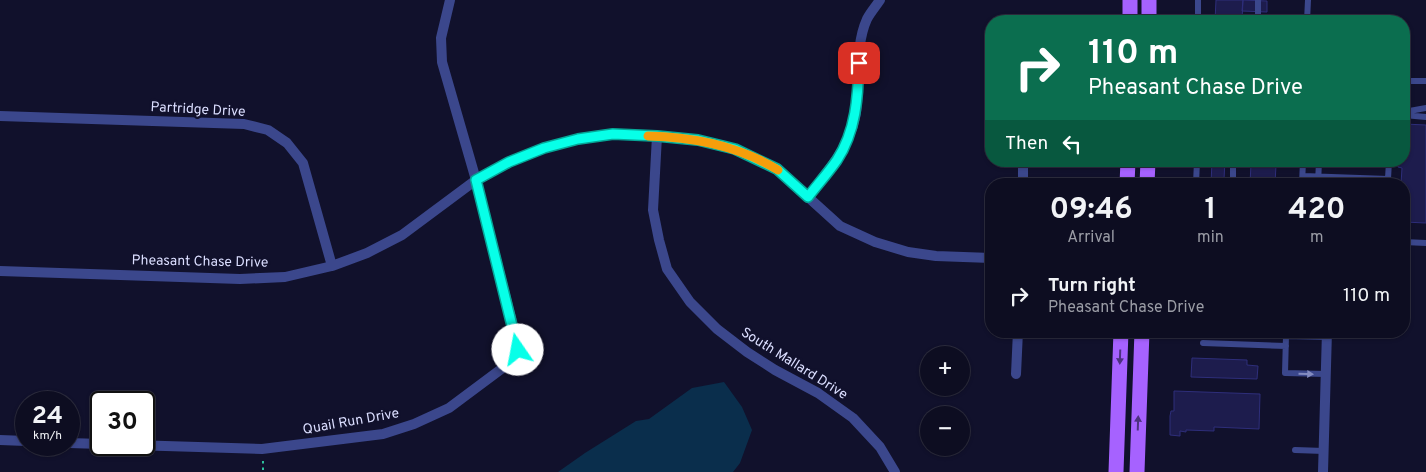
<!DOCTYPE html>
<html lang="en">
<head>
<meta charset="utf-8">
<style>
  body { margin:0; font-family:Overpass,sans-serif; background:#16162a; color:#f1f3f6; height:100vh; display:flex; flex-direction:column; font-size:19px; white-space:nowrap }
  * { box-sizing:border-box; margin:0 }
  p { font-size:16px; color:#9a9ca5 }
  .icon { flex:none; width:28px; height:28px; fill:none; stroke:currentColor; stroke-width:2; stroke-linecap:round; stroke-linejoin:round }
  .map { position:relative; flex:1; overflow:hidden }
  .drawer { position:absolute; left:985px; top:178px; width:425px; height:160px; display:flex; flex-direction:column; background:#0d0d21; border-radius:20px; box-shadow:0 1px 4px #0004,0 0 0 1px #2d2d3f }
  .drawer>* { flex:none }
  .guide { position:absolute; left:985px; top:15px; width:425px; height:152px; border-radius:20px; box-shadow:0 1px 4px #0004,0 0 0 1px #2d2d3f; background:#0b6e4f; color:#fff; overflow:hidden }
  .buttons { position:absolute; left:920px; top:346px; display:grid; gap:10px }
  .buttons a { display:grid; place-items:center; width:50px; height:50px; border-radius:50%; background:#0d0d21; box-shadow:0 1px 4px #0004,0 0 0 1px #2d2d3f; font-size:25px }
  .speed { position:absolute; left:15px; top:391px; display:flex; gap:10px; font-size:25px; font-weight:700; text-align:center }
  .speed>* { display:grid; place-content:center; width:65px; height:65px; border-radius:50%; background:#0d0d21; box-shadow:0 1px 4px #0004,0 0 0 1px #2d2d3f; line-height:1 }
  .speed small { font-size:12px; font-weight:400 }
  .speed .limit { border:2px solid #111; border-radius:8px; background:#fff; color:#111 }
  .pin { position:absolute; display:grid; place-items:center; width:42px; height:42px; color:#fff; margin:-21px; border-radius:10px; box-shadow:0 2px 8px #0006 }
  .me { position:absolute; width:55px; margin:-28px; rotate:348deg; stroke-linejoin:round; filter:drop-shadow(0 0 4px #0008) }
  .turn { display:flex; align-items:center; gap:18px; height:105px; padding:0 20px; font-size:22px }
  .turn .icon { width:65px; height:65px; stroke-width:2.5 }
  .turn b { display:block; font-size:35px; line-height:42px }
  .then { display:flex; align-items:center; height:48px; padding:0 20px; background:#0003; gap:10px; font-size:19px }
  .eta { display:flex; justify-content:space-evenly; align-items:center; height:85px; text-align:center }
  .eta b { font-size:30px; font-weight:700; line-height:35px }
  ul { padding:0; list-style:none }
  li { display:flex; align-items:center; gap:15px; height:65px; padding:0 20px }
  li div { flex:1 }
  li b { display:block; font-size:19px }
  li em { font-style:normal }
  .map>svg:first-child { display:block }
  .water { fill:#0a2e4c }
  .building { fill:#1d1c4d; stroke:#2e2e7a }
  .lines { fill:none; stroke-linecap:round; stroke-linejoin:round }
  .path { stroke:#2dc19c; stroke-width:2; stroke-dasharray:2.5 4; stroke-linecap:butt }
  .lane { stroke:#3b478c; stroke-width:6 }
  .street { stroke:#3b478c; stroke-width:10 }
  .primary { stroke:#a662ff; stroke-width:15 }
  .oneway { fill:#4d3180 }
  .oneway2 { fill:#838bc0 }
  .route-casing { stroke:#05a697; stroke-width:12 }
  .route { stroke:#07ffe8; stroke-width:9 }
  .slow { stroke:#f59e0b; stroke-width:9 }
  .labels { text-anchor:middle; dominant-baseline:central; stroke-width:5; stroke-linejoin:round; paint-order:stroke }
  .street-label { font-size:14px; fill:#dbdeff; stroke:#11112c }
</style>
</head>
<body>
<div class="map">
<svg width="1426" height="472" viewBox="0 0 1426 472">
  <rect width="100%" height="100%" fill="#11112c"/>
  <path class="water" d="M724,382l18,25 10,23 -12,33 -7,9h-175l27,-19 51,-32 13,-2 43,-31z"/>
  <path class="building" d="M1216,0h27l-1,21h-27z
    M1243,0l24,1v11l-25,-1z
    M1404,124l22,1v98l-22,-1v-38h-3l1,-16 -4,-1v-6h6z
    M1212,161h13l-1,18 26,1v4h-39z
    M1251,164l25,1 -1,19h-25z
    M1192,358l55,2v5l11,1 -1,13 -66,-2z
    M1174,391l86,3 -1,35 -45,-2v4l-28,-1v2l-6,-1v5l-10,-1v-19l1,-5h3z"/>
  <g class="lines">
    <path class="path" d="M263,461v11"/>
    <path class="lane" d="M1198,21v-21
      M1258,21v-21
      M1307,21l1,-21
      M1404,81h22
      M1404,112l22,-4
      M1404,115l22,2
      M1303,176l85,3 1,-18
      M1196,184l1,-23
      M1233,184v-23
      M1302,184l1,-23
      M1318,184l1,-23
      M1404,242l22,1
      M1203,343l83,3
      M1326,374l-41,-1 1,-37 41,1
      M1295,450l29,1"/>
    <path class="street" d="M0,116l244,8 24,6 19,13 16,20 29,103
      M657,136l-4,74 6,30 8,29 23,33 27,27 30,23 28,18 43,23 35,25 27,29 15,25
      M1023,184v-23
      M808,197c19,-25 40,-48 47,-79 7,-32 -2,-68 12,-99 3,-6 9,-13 13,-19
      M0,271l240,8 45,-2 47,-11 35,-13 35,-18 74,-55 33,-18 35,-14 34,-9 35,-5 44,2 41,4 37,9 42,20 63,57 35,16 33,10 28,4 55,2
      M1016,374l2,-43
      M0,440l26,1
      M69,443l32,1
      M132,445l130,4 121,-15 31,-10 35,-16 59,-44 9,-14 -1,-12 -40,-158 -34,-118 -1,-24 9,-38
      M1323,472l4,-141"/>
    <path class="primary" d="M1130,21v-21
      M1149,21v-21
      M1127,184l1,-23
      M1147,184l1,-23
      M1116,472l5,-141
      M1137,472l5,-141"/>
  </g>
  <defs><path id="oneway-solid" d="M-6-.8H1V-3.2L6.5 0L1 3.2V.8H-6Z" transform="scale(1.25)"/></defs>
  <g class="oneway">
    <use href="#oneway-solid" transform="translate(1120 357) rotate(92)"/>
    <use href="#oneway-solid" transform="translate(1138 423) rotate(-88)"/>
  </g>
  <use class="oneway2" href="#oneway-solid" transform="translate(1306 374) rotate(2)"/>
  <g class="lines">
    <defs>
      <path id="route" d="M518,350l-42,-170 33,-18 35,-14 34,-9 35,-5 44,2 41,4 37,9 42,20 31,28c10,-13 20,-24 29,-37 19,-29 21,-63 22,-97"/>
    </defs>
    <use href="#route" class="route-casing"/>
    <use href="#route" class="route"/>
    <path class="slow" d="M648,136c46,1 91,10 130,34"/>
  </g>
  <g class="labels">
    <g class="street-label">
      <text transform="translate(198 110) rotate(3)">Partridge Drive</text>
      <text transform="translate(200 262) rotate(1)">Pheasant Chase Drive</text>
      <text transform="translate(794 364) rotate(32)">South Mallard Drive</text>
      <text transform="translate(351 422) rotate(-10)">Quail Run Drive</text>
    </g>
  </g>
</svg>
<div class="buttons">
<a>+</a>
<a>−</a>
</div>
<div class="speed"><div>24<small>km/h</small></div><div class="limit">30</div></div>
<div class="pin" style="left:859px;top:63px;background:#d93025"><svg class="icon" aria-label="arrive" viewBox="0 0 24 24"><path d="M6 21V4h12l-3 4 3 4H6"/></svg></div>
<svg class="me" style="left:518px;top:350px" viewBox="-20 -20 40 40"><circle r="19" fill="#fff"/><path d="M0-13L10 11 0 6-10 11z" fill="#07ffe8"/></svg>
<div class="guide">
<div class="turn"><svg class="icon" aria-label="right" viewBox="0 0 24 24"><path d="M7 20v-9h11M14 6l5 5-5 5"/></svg><div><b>110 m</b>Pheasant Chase Drive</div></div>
<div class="then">Then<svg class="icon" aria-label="left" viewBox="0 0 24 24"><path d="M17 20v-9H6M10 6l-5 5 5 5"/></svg></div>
</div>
<section class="drawer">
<div class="eta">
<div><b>09:46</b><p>Arrival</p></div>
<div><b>1</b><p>min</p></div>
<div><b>420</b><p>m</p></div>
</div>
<ul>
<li><svg class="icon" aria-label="right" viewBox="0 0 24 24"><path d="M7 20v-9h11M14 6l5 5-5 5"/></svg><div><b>Turn right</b><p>Pheasant Chase Drive</p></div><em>110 m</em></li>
</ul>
</section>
</div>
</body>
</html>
